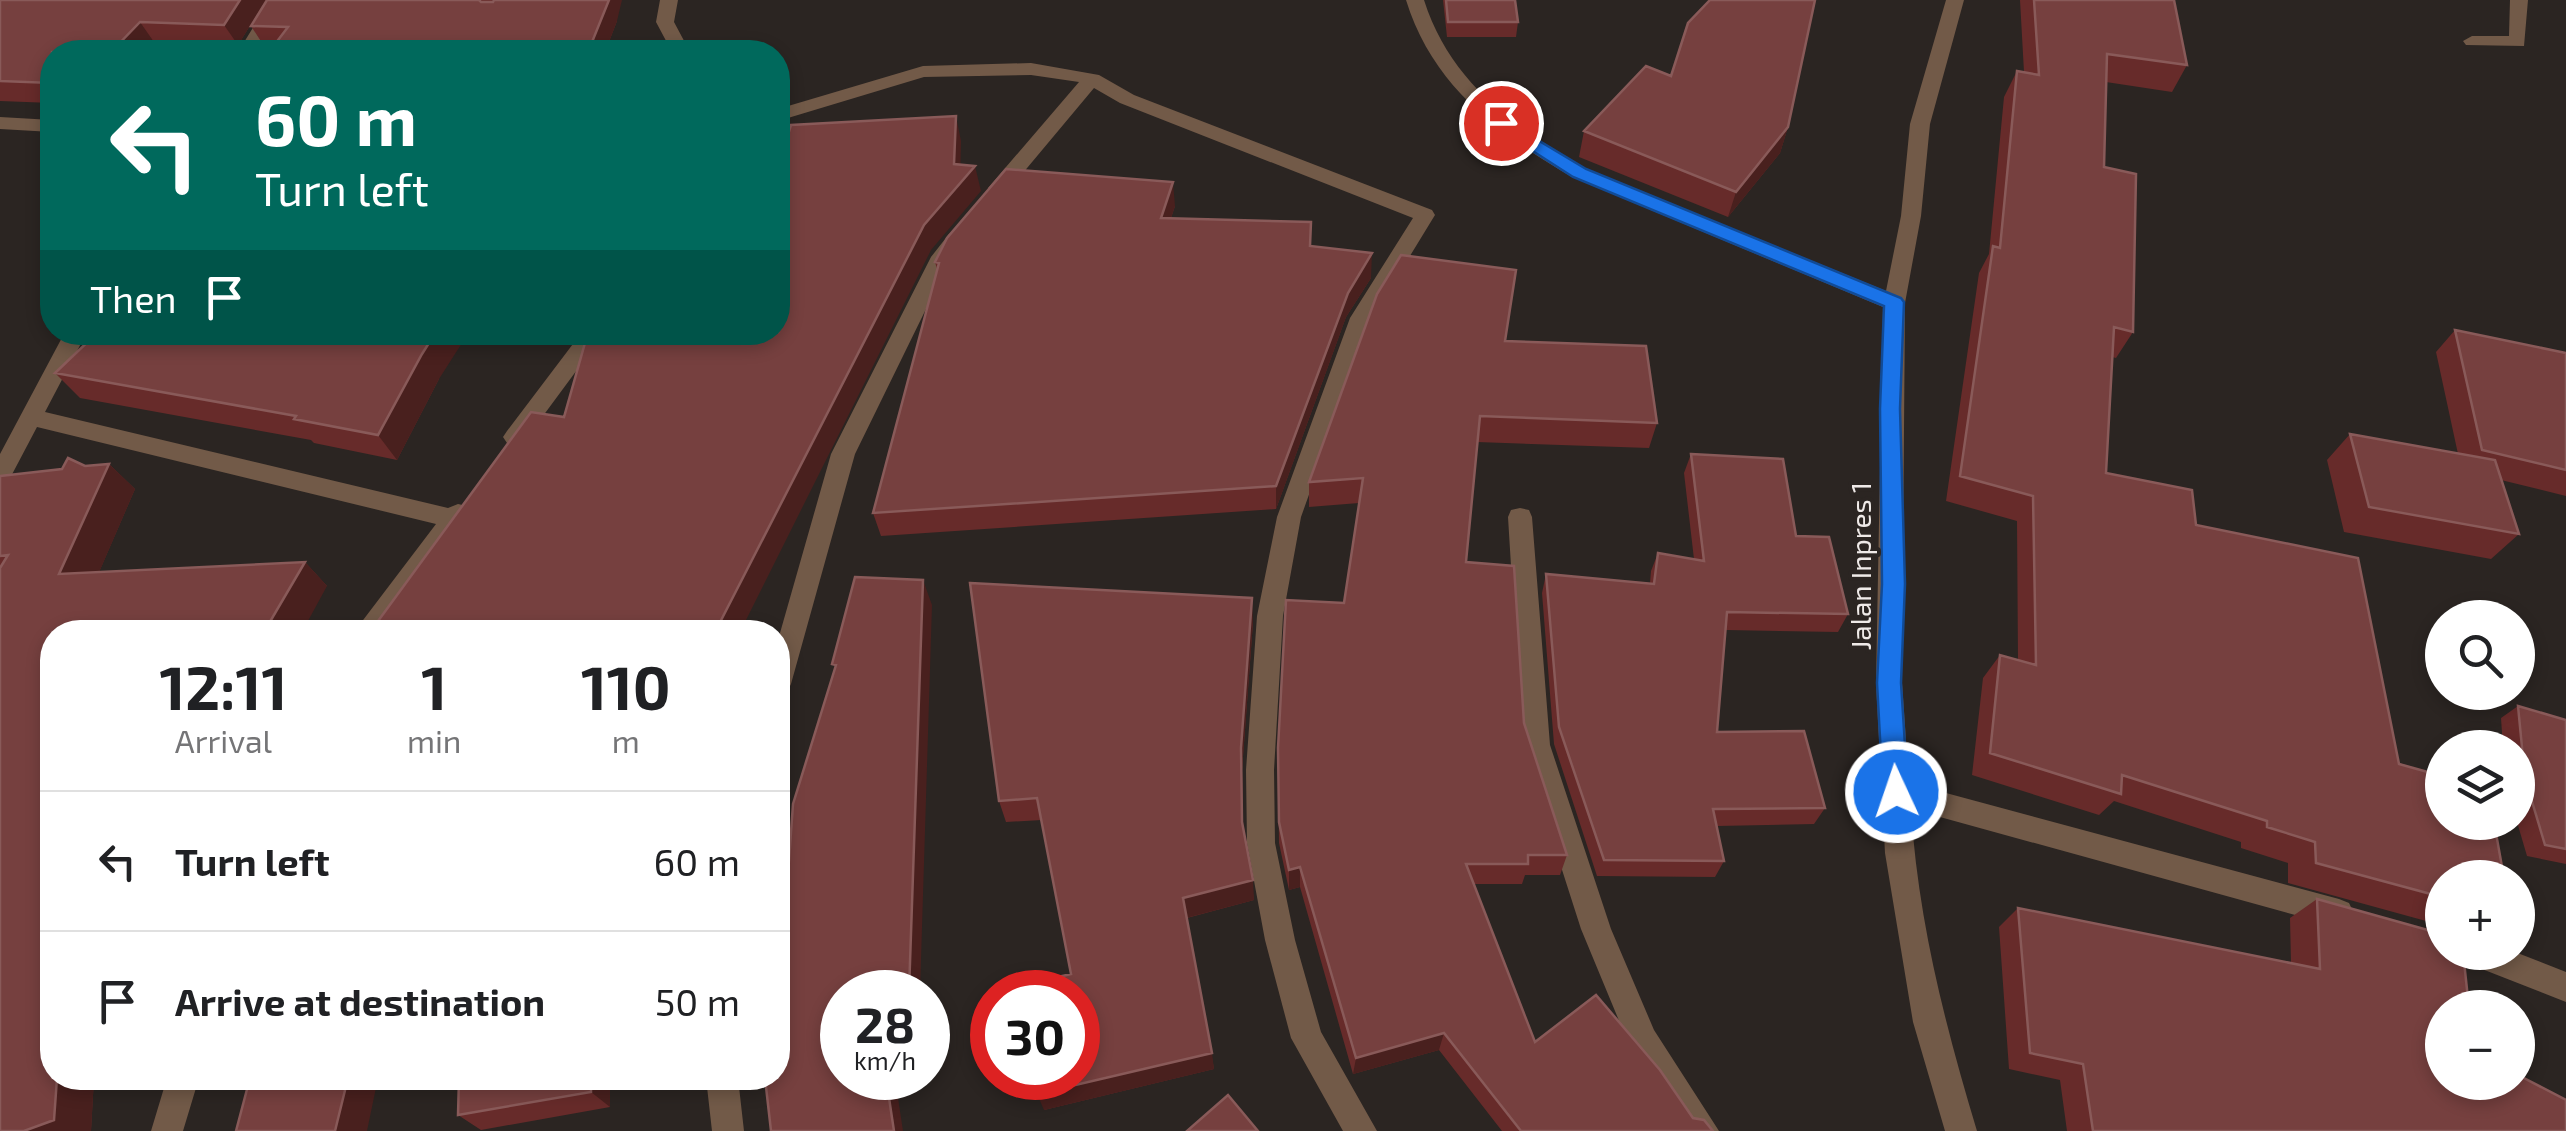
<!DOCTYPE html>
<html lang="en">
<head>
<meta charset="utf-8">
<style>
  body { margin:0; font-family:"Exo 2",sans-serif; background:#f2f2f2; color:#202124; height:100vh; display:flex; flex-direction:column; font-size:38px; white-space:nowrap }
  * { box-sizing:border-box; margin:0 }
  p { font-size:32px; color:#757577 }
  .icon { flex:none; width:55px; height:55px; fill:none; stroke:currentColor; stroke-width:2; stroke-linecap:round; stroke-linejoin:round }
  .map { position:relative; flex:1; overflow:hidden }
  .details { position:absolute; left:40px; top:620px; width:750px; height:470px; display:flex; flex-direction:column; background:#fff; border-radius:40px; box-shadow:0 5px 15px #0003 }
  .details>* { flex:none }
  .banner { position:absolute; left:40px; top:40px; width:750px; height:305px; border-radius:40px; box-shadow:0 5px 15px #0003; background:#00695c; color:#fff; overflow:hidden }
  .tools { position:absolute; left:2425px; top:600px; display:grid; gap:20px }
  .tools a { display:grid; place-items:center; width:110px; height:110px; border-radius:50%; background:#fff; box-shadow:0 5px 15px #0003; font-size:50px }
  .speed { position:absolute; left:820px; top:970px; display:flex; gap:20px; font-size:50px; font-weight:700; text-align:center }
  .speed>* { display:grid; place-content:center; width:130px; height:130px; border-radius:50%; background:#fff; box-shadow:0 5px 15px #0003; line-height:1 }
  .speed small { font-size:25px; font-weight:400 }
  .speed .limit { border:15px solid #d22; background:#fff; color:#111 }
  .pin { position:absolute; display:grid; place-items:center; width:85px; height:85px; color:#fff; margin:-42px; border:5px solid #fff; border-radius:50%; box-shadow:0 2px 10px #0007 }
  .me { position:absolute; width:110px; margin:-55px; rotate:357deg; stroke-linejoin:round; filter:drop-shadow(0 0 8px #0008) }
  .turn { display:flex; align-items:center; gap:35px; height:210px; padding:0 50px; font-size:45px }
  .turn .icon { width:130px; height:130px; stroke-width:2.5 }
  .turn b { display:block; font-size:70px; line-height:85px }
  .then { display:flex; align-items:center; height:95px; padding:0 50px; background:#0003; gap:20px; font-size:38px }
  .eta { display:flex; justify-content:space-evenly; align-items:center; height:170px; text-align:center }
  .eta b { font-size:60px; font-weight:700; line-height:70px }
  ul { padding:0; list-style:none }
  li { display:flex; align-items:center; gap:30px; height:140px; padding:0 50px; border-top:2px solid #e0e0e0 }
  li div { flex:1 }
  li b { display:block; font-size:38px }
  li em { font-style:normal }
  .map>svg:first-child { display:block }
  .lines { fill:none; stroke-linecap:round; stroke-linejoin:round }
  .minor { fill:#725a48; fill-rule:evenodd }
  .wall { fill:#672b2a }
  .shaded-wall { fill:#49201e }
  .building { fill:#76403f; stroke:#895a59; stroke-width:2.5 }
  .route { fill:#1a73e8; stroke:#114b97; stroke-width:2.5 }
  .labels { text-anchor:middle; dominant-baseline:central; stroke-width:8; stroke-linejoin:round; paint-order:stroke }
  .street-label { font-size:28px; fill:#efeae8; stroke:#2b2522 }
</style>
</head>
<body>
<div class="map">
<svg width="2566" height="1131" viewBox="0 0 2566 1131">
  <rect width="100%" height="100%" fill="#2b2522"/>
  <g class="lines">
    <path class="minor" d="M270,0h18l-32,52h-18z
      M660,0h18l-4,22 16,30h-18l-16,-30z
      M1406,0h18c26,82 90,127 162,169l300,122 15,-75 9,-92 36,-124h18l-34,124 -9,92 -16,87 -3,380 7,100 430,116 10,4 5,10 -5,10 -10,4 -428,-118c7,111 34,216 66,322h-32l-32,-109 -28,-169 -9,-170 7,-376 -311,-130c-74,-43 -140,-92 -166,-177z
      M2510,0h18l-4,46 -58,-1 -3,-4 9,-5h37z
      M1031,63l68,12 35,20 298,115 3,5 -63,103 -71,199 -18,99 -9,154 1,73 20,97 26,92 56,99h-34l-52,-93 -26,-98 -18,-97 -1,-73 11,-154 20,-99 73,-199 63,-100 -293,-115 -26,-15 -92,110h-14v-10l91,-106 -48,-7 -107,2 -146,44v-12l145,-43z
      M0,117l52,3v12l-52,-3z
      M956,232l10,7 -16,21 -95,194 -64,230 -4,8 -9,3v-55l53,-186 100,-197 18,-23z
      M65,332h22l-42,80 403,96 10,-4 9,2 3,7 -89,119h-27l82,-108 -399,-97 -29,55 -8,3v-31z
      M582,332h23l-82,111h-16l-4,-6 4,-6z
      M1520,508l9,2 3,7 18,228 61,184 43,101 65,101h-35l-52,-79 -51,-123 -59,-184 -14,-228 3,-7z
      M2460,952h55l51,20v30l-102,-40z
      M167,1078h32l-16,53h-32z
      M706,1078h32l6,53h-32z"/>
  </g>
  <path class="wall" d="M0,0h266l-28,45 -84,-3 -102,10v51l-52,-2z
    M267,0h226l-1,2 125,19 -12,31h-336l4,-5 -9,-1 -13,-20z
    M1443,0h72l3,22 -2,15h-69z
    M2020,0h154l13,65 -15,27 -66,-10 -2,85 29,165 -17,26 -4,-1 -6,116 90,52 203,239 43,114v42l-10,-3 -6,4 -138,-38v-20l-47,-15v-6l-127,-41 -15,14 -127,-40 11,-97 17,-23 18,5 -1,-139 -71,-20 33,-228 10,-19 15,-157 13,-26 7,1z
    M1788,127l-8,26 -52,64 -149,-60 5,-26z
    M1175,206l-4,12 139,28 61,32 -25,39 -70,192 -395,27 -8,-23 64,-244 -2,-7z
    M2455,330l111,23v143l-65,-16 18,54 -28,25 -147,-27 -17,-72 23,-26 108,20 -22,-102z
    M1505,341l152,82 -8,25 -172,-6 -11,120 58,161 43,132 -7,20h-35l-3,9h-48l61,158 158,76 20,13h-211l-63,-81 -86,24 -53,-187 -11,3 -10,-47 -1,-73 66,-167 15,-100 -50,4v-25z
    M55,373l384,6 -42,81 -83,-17 -3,-3 -231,-42z
    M1691,454l105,82 52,78 -10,18 -112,-2 -9,102 108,76 -11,16 -97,2 7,35 -9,16 -118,-1 -43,-132 -12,-151 4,-19 104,9 1,-12 7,-18 36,6 -10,-86z
    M109,464l26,25 -36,83 206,-10 22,24 -275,46v446h42l-3,53h-91v-655z
    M1253,622l-11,148 1,57 11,73 -67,18 27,151 -170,41 27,-136 -29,-154 -36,2 -7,-21z
    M2518,706l48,14v144l-39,-8 -10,-34 1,-74h-15l-2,-30z
    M2317,899l125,183 124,49h-499l-7,-51 -51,-11 -10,-142 19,-19 273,55 -1,-45z
    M610,1078v29l-129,23 -23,-15z"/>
  <path class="shaded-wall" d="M240,0h26l-28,45 -14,-20z
    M609,0h13l-5,21 -12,31h-17z
    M140,22l14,20 -10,10h-33z
    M956,116l5,25 -1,43 15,-18 6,25 -50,59 -191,382h-25l239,-468z
    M1788,127l-8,26 -52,64 8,-25z
    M1173,182l2,24 -12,36 -2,-24z
    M1372,253l-1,25 -25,39 -70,192v-23l72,-193z
    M436,332h33l-30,47 -42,81 -19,-25 44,-81z
    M109,464l26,25 -47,109 -29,-24z
    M305,562l22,24 -25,46h-38z
    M923,580l9,25 -12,387h-11z
    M1252,598l1,24 -11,148 1,73 -2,-95z
    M1300,867v20l-11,3v-20z
    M1253,880l1,20 -68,18 -3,-20z
    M1444,1033l-5,17 -86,24 3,-16z
    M1212,1053l2,16 -170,41 -7,-16z
    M57,1078h37l-3,53h-67z
    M348,1078h30l-11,53h-32z
    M591,1078h19v29l-19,-15z
    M886,1078h9l8,53h-9z"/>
  <path class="building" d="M0,0h240l-16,25 -84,-3 -29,30h-59v31l-52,-2z
    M267,0h212l2,2h12l1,-2h115l-21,52h-319l19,-25 -37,-1z
    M1446,0h69l3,22h-70z
    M1710,0h105l-27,127 -52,65 -152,-61 62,-65 25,10 17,-53z
    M2034,0h140l13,65 -80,-11 -3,113 32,7 -3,158 -19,-5 -8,146 86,17 4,35 162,33 41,206 43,12v46h52l10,56h-62v19l-126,-34 -1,-21 -48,-15v-6l-145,-46 -1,19 -131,-41 10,-98 36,10 -3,-169 -73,-20 33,-230 7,2 17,-177 22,4z
    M956,116l-2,48 21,2 -51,59 -209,407h-345l161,-220 33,5 21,-74 15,-1 5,-10h173v-167h1l12,-40z
    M1006,169l167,13 -12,36 150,4 -1,24 62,7 -24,40 -72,193 -403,27 66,-250 -4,-1 12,-24z
    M1401,255l115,15 -11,71 141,5 11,77 -177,-7 -14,146 48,4 10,157 43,132h-39v9h-62l69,178 61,-47 64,75 33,48 11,2 9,11h-192l-77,-98 -88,25 -56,-191 -11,3 -10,-48 -1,-74 8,-148 58,3 19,-125 -54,4 68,-188z
    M2455,330l111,23v117l-84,-20z
    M98,332h338l-14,22 -44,81 -84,-16 2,-3 -241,-43z
    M2350,434l145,26 24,74 -150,-27z
    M1691,454l92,5 13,77 33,1 19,77 -121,-2 -10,120 87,-1 21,77 -112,1 11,52 -120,-1 -45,-133 -13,-153 108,10 4,-31 46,8z
    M68,458l17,8 24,-2 -50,110 246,-12 -41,70h-212v446h5l-3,42 -30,11h-24v-563l8,-13 -8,1v-80l62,-7z
    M855,577l68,3 -14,412h-67v86h44l8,53h-123l-6,-53h13v-119h4l11,-155 43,-139 -4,-1z
    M970,583l282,15 -11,150 1,74 11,58 -70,18 29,155 -175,41 -2,-16h43v-86h-54l-1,-7 48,-11 -34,-176 -38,3z
    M2518,706l48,14v129l-21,-4 -20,-67z
    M2317,899l125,35v18h21l6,56h-27v74h76v-7l48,25v31h-473l-10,-67 -53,-11 -12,-145 302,61z
    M250,1078h98l-13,53h-99z
    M459,1078h132v14l-133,23z
    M1228,1095l30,36h-71z"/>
  <path class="route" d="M1501,118l85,51 315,129 3,4 -4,107 5,175 -4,99 7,109 -3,9 -9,3 -10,-3 -3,-9 -6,-109 5,-99 -2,-175 4,-103 -311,-129 -78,-50v-7z"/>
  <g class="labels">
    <g class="street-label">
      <text transform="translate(1860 566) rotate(-90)">Jalan Inpres 1</text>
    </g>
  </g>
</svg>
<div class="tools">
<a><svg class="icon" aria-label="search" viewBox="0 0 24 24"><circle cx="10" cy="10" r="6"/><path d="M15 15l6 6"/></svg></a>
<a><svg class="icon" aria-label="layers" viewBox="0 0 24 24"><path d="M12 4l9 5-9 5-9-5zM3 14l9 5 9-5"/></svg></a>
<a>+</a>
<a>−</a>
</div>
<div class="speed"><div>28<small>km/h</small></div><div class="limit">30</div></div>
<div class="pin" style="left:1501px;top:123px;background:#d93025"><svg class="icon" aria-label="arrive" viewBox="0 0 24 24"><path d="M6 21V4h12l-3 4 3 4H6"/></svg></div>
<svg class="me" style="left:1896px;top:792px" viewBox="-20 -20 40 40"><circle r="17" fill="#1a73e8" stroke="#fff" stroke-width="3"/><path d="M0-11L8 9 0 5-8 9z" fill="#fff"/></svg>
<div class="banner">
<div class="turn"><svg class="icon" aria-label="left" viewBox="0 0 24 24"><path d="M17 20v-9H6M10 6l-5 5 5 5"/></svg><div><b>60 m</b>Turn left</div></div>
<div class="then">Then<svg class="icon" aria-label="arrive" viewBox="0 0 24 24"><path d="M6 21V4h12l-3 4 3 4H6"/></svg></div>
</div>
<section class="details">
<div class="eta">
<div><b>12:11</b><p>Arrival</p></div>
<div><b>1</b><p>min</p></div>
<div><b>110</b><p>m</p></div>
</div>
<ul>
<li><svg class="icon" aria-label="left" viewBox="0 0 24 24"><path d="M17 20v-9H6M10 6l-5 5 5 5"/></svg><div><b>Turn left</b></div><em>60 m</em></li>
<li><svg class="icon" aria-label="arrive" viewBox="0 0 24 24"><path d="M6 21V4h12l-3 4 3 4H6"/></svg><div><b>Arrive at destination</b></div><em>50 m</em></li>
</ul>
</section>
</div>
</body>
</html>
